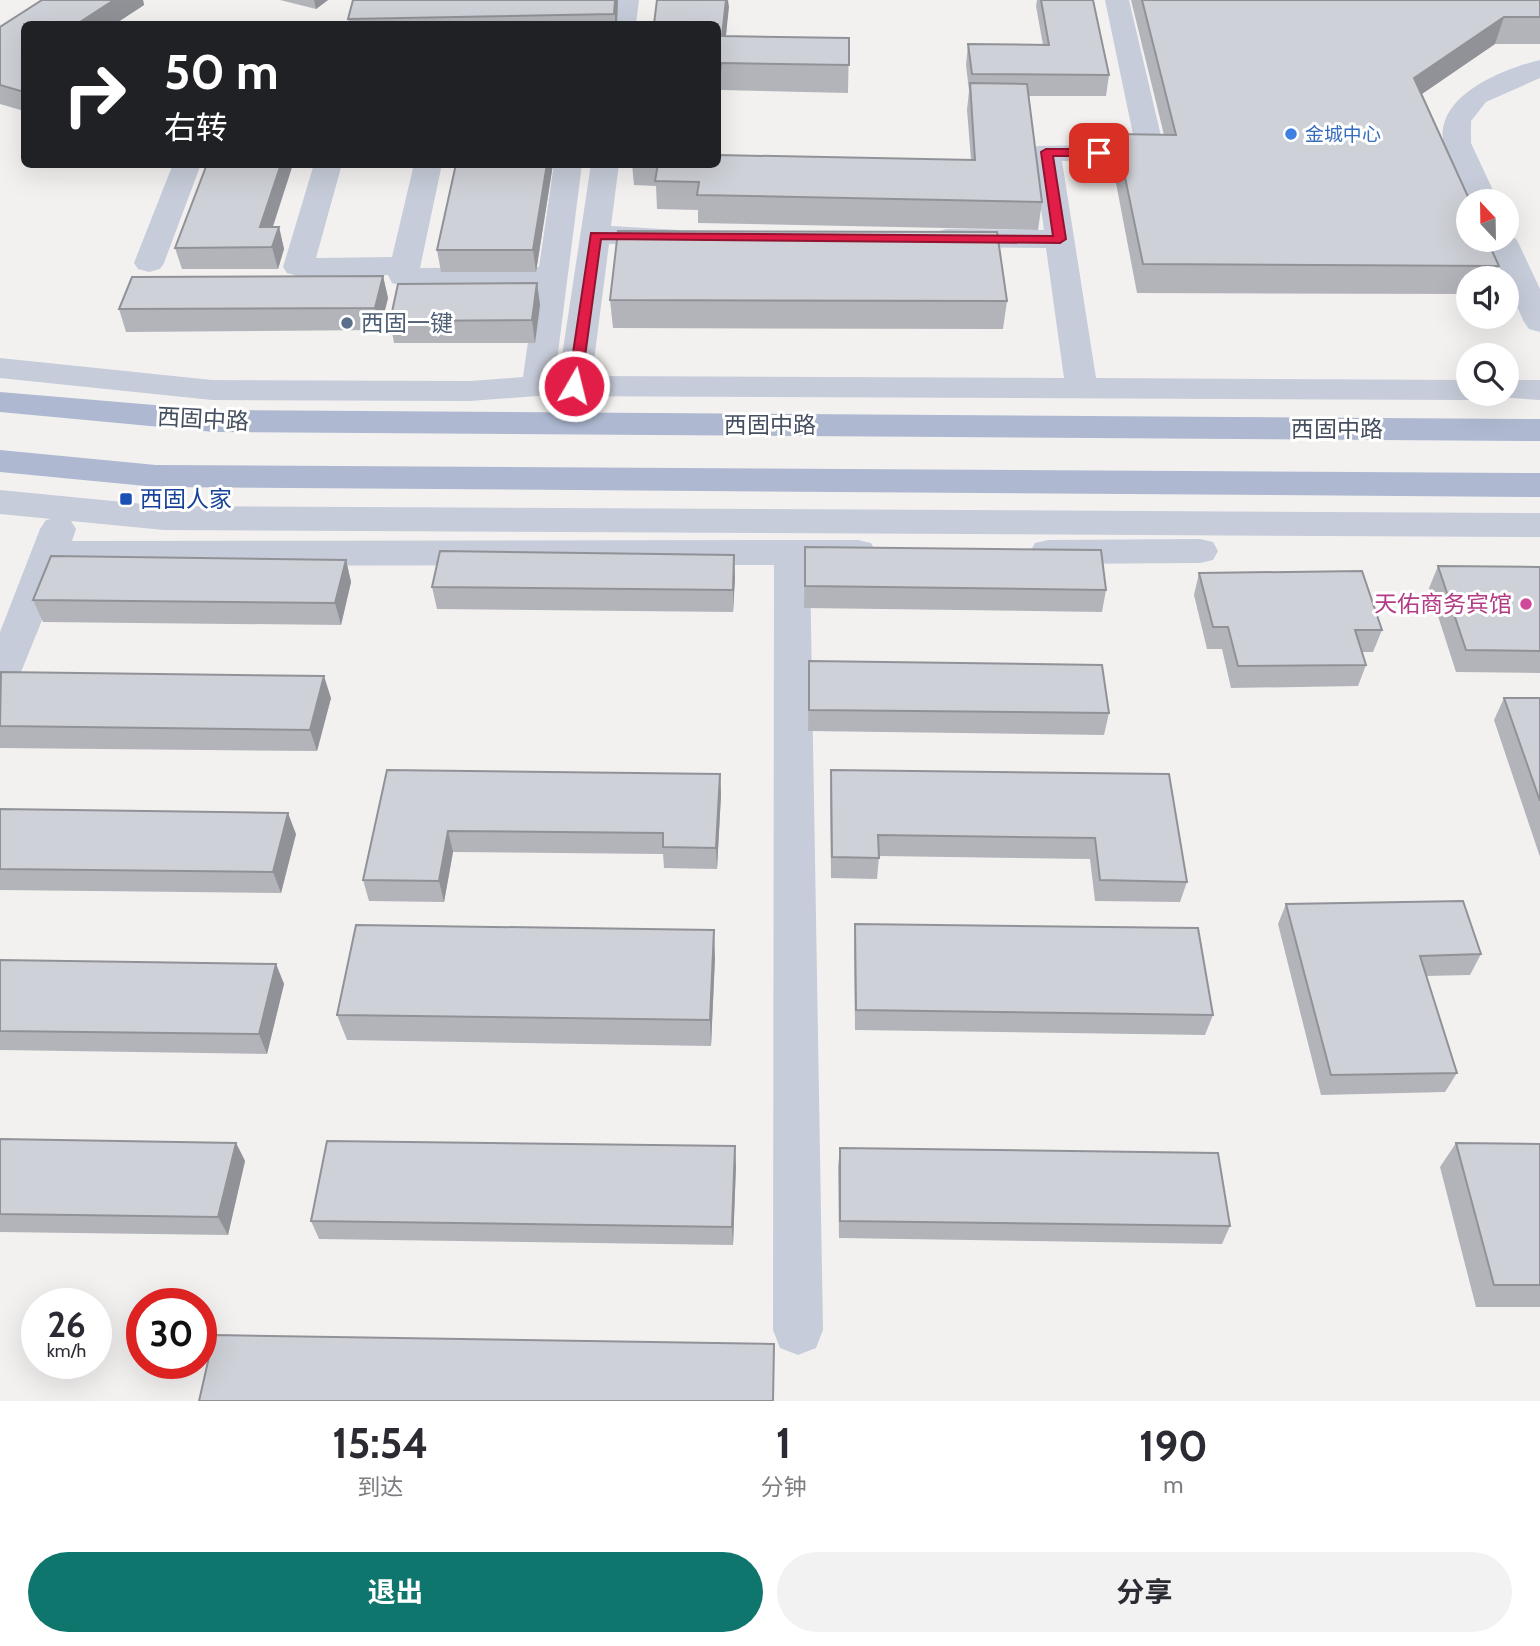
<!DOCTYPE html>
<html lang="zh">
<head>
<meta charset="utf-8">
<style>
  body { margin:0; font-family:Cabin,"Noto Sans SC",sans-serif; background:#f2f2f3; color:#2b2b33; height:100vh; display:flex; flex-direction:column; font-size:26px; white-space:nowrap }
  * { box-sizing:border-box; margin:0 }
  p { font-size:23px; color:#7c7c81 }
  .icon { flex:none; width:38px; height:38px; fill:none; stroke:currentColor; stroke-width:2; stroke-linecap:round; stroke-linejoin:round }
  .map { position:relative; height:1401px; overflow:hidden }
  .details { display:flex; flex-direction:column; background:#fff; flex:1 }
  .details>* { flex:none }
  .top-card { position:absolute; left:21px; top:21px; width:700px; height:147px; border-radius:10px; box-shadow:0 7px 28px #0002; background:#202124; color:#fff; overflow:hidden }
  .needle { width:46px; rotate:338deg }
  .fabs { position:absolute; left:1456px; top:189px; display:grid; gap:14px }
  .fabs a { display:grid; place-items:center; width:63px; height:63px; border-radius:50%; background:#fff; box-shadow:0 7px 28px #0002; font-size:35px }
  .speed { position:absolute; left:21px; top:1288px; display:flex; gap:14px; font-size:35px; font-weight:700; text-align:center }
  .speed>* { display:grid; place-content:center; width:91px; height:91px; border-radius:50%; background:#fff; box-shadow:0 7px 28px #0002; line-height:1 }
  .speed small { font-size:18px; font-weight:400 }
  .speed .limit { border:10px solid #d22; background:#fff; color:#111 }
  .pin { position:absolute; display:grid; place-items:center; width:60px; height:60px; color:#fff; margin:-30px; border-radius:14px; box-shadow:0 4px 10px #0006 }
  .me { position:absolute; width:77px; margin:-38px; rotate:8deg; stroke-linejoin:round; filter:drop-shadow(0 0 5px #0008) }
  .turn { display:flex; align-items:center; gap:24px; height:147px; padding:0 28px; font-size:32px }
  .turn .icon { width:91px; height:91px; stroke-width:2.5 }
  .turn b { display:block; font-size:49px; line-height:60px }
  .eta { display:flex; justify-content:space-evenly; align-items:center; height:119px; text-align:center }
  .eta b { font-size:42px; font-weight:700; line-height:49px }
  .cta { display:flex; gap:14px; margin-top:auto; padding:14px 28px }
  .cta a { flex:1; height:80px; border-radius:42px; background:#0f766e; color:#fff; font-size:28px; font-weight:700; line-height:80px; text-align:center }
  .cta a+a { background:#f2f2f3; color:#2b2b33 }
  .map>svg:first-child { display:block }
  .lines { fill:none; stroke-linecap:round; stroke-linejoin:round }
  .street { fill:#c6ccd9; fill-rule:evenodd }
  .primary { fill:#aeb9d1; fill-rule:evenodd }
  .wall { fill:#b2b4ba }
  .shaded-wall { fill:#919297 }
  .building { fill:#cfd1d8; stroke:#919297; stroke-width:2 }
  .route { fill:#e11d48; stroke:#92132f; stroke-width:2 }
  .shop-dot { fill:#3f7fe0; stroke:#fff; stroke-width:2.5 }
  .service-dot { fill:#5c6f8a; stroke:#fff; stroke-width:2.5 }
  .transit-dot { fill:#1a4fb4; stroke:#fff; stroke-width:2.5 }
  .hotel-dot { fill:#d1479c; stroke:#fff; stroke-width:2.5 }
  .labels { text-anchor:middle; dominant-baseline:central; stroke-width:6; stroke-linejoin:round; paint-order:stroke }
  .far-shop-label { font-size:19px; fill:#366cbe; stroke:#fff; text-anchor:start }
  .service-label { font-size:23px; fill:#4e5e75; stroke:#fff; text-anchor:start }
  .street-label { font-size:23px; fill:#464f60; stroke:#fff }
  .transit-label { font-size:23px; fill:#164399; stroke:#fff; text-anchor:start }
  .hotel-label { font-size:23px; fill:#b23c85; stroke:#fff; text-anchor:end }
</style>
</head>
<body>
<div class="map">
<svg width="1540" height="1401" viewBox="0 0 1540 1401">
  <rect width="100%" height="100%" fill="#f3f1f0"/>
  <g class="lines">
    <path class="street" d="M615,0h24l-3,24h-24z
      M1105,0h24l36,153 -4,6 -10,2h-89l34,217 372,2v14h14l-3,3 -11,3 -930,-4 -68,5 -258,-1 -212,-22v-20l212,22 258,1 53,-4 13,-92 -133,1 -11,-3 -4,-8 -90,1 -11,-3 -4,-6 31,-103h28l-26,94 76,-1 22,-93h28l-22,104 119,-1 15,-103h28l-27,212h4l32,-212h28l-8,62 68,4 5,6 -5,6 -70,2 -17,132 472,2 -18,-130 -100,-1 -10,-3 -5,-6 5,-6 10,-3 98,1 -11,-78 4,-6 98,-2z
      M1540,60v18l-54,24 -15,19v22l27,58h-28c-9,-17 -24,-41 -27,-60 -6,-46 60,-72 97,-81z
      M173,164h28l-37,99 -4,6 -11,3 -11,-3 -4,-6z
      M1507,232l10,8 23,49v43l-11,-3 -5,-7 -37,-82h20z
      M1507,380h33v20l-44,-3 -3,-3h14z
      M0,490l164,16 1376,7v24l-1376,-7 -93,-9 5,8 -4,12 786,-1 13,3 5,9 -5,9 -13,3 -48,1 13,765 -7,18 -18,7 -18,-7 -7,-18 1,-765 -710,1 -45,111 -6,10 -13,4v-59l40,-103 6,-9 5,-1 -51,-5z
      M1200,539l13,3 5,9 -5,9 -13,3 -152,1 -13,-3 -5,-9 5,-9 13,-3z"/>
    <path class="primary" d="M0,392l214,18 1326,9v22l-1326,-9 -214,-20z
      M0,450l156,15 1384,8v24l-1384,-10 -156,-15z"/>
  </g>
  <path class="wall" d="M42,0h101l1,5 -29,19h-91v87l-24,-7v-77z
    M280,0h48l-12,9z
    M353,0h265l-1,24h-268l-1,-5z
    M657,0h71l-2,36 123,2 -1,55 -127,-3 -3,35v-101z
    M1037,0h56l16,75 -3,21h-77l13,106 -4,28 -340,-7v-13l-41,-1 -1,-23 -22,-1 -2,-21h86l253,-4 -4,-50 2,-19 -3,-26 2,-21 75,1 -7,-39z
    M1131,0h409v44h-45l-74,50 78,172 -5,12h-26v16l-331,-1 -25,-131 4,-28 48,1z
    M293,164l-20,63h6l5,22 -6,20h-96l-7,-21z
    M456,164h97l-17,108h-95l-4,-22z
    M383,276l5,22 -8,32 -254,2 -7,-23z
    M537,283l3,22 -5,38h-141l-4,-22z
    M610,300l397,1 -4,28 -390,-1z
    M805,547l301,43 -4,22 -298,-4z
    M346,560l5,22 -10,43 -298,-3 -10,-22z
    M1438,566l102,1v106l-84,-1 -27,-84z
    M1199,573l183,57 -9,22h-11l4,13 -8,21 -127,2 -9,-39h-15l-13,-54z
    M735,577l-2,35 -296,-3 -5,-22z
    M809,661l300,52 -5,22 -296,-4z
    M0,674l331,24 -14,53 -317,-3z
    M1504,698h36v159l-46,-137z
    M387,770l333,4 1,21 -4,74 -53,-1 -1,-14 -210,-2 -9,50 -75,-1 -6,-21z
    M831,770l338,4 18,108 -7,20 -85,-1 -5,-42 -211,-3 -2,23 -46,-1 -1,-86z
    M0,809l296,25 -15,59 -281,-3z
    M1286,904l195,50 -11,21 -44,1 31,97 -12,19 -124,3 -43,-171z
    M855,924l358,91 -8,20 -350,-5 -1,-86z
    M715,957l-4,89 -364,-6 -10,-25z
    M0,960l276,4 8,20 -17,70 -267,-4z
    M0,1139l236,4 9,18 -17,74 -228,-3z
    M1456,1143l84,1v163h-64l-36,-140z
    M840,1148l390,78 -8,18 -383,-6 -1,-71z
    M736,1165l-3,80 -414,-6 -8,-18z"/>
  <path class="shaded-wall" d="M114,0h29l1,5 -29,19h-38z
    M314,0h14l-12,9z
    M615,0h3l-1,24h-2z
    M726,0h2l1,7 -6,56 -1,-27z
    M1504,17l-9,27 -89,61 8,-27z
    M721,63v27l-3,35v-34z
    M281,164h12l-27,83 -6,-20z
    M547,164h6l-17,108 -3,-22z
    M279,227l5,22 -6,20 -6,-22z
    M383,276l5,22 -8,32 -5,-22z
    M537,283l3,22 -5,38 -3,-23z
    M734,555l1,22 -2,35v-22z
    M346,560l5,22 -10,43 -6,-22z
    M324,676l7,22 -14,53 -7,-21z
    M720,774l1,21 -4,74 -1,-21z
    M288,813l8,21 -15,59 -8,-21z
    M448,831l5,21 -9,50 -5,-21z
    M714,930l1,27 -4,89 -1,-26z
    M276,964l8,20 -17,70 -8,-20z
    M236,1143l9,18 -17,74 -10,-18z
    M735,1146l1,19 -3,80 -1,-18z"/>
  <path class="building" d="M42,0h72l-37,24h-53v68l-24,-7v-58z
    M353,0h262l-1,14 -266,5z
    M657,0h69l-4,36 127,2v27l-128,-2 -3,28v-67h-64z
    M1041,0h52l16,75 -137,-1 -4,-30 81,1z
    M1142,0h398v17h-36l-90,61 56,123h-2v39h19l12,26 -356,-2 -27,-130 60,1z
    M970,83l57,1 15,118 -345,-7 2,-13 -44,-1 3,-17h60v-9l257,5z
    M207,164h74l-21,63h19l-7,20 -97,1z
    M456,164h91l-14,86h-96z
    M618,231l379,1 10,69 -397,-1z
    M383,276l-8,32 -256,1 13,-32z
    M537,283l-5,37 -142,1 8,-37z
    M805,547l296,3 5,40 -301,-4z
    M440,551l294,4 -1,35 -301,-3z
    M51,556l295,4 -11,43 -302,-3z
    M1438,566l102,1v84l-74,-1z
    M1362,571l20,59h-27l11,35 -128,1 -10,-39h-15l-14,-54z
    M809,661l293,4 7,48 -300,-3z
    M1,672l323,4 -14,54 -310,-4z
    M1504,698h36v103z
    M387,770l333,4 -4,74 -53,-1v-14l-215,-2 -9,50 -76,-1z
    M831,770l338,4 18,108 -87,-2 -5,-42 -217,-3 1,23 -47,-1z
    M0,809l288,4 -15,59 -273,-3z
    M1463,901l18,53 -61,2 37,117 -126,2 -45,-171z
    M855,924l343,4 15,87 -357,-5z
    M356,925l358,5 -4,90 -373,-5z
    M0,960l276,4 -17,70 -259,-3z
    M0,1139l236,4 -18,74 -218,-3z
    M327,1141l408,5 -3,81 -421,-6z
    M1456,1143l84,1v141h-46z
    M840,1148l378,5 12,73 -390,-5z
    M214,1335l560,9 -1,57h-574z"/>
  <path class="route" d="M1046,149h53l5,4 -5,3h-46l13,83 -6,4 -459,-4 -20,147 -7,5 -6,-5 23,-153 462,3 -12,-84z"/>
  <circle class="shop-dot" cx="1291" cy="134" r="7"/>
  <circle class="service-dot" cx="347" cy="323" r="7"/>
  <rect class="transit-dot" x="119" y="492" width="14" height="14" rx="3.5"/>
  <circle class="hotel-dot" cx="1526" cy="604" r="7"/>
  <g class="labels">
    <g class="far-shop-label">
      <text x="1305" y="134">金城中心</text>
    </g>
    <g class="service-label">
      <text x="361" y="323">西固一键</text>
    </g>
    <g class="street-label">
      <text transform="translate(203 419) rotate(3)">西固中路</text>
      <text x="770" y="425">西固中路</text>
      <text x="1337" y="429">西固中路</text>
    </g>
    <g class="transit-label">
      <text x="140" y="499">西固人家</text>
    </g>
    <g class="hotel-label">
      <text x="1512" y="604">天佑商务宾馆</text>
    </g>
  </g>
</svg>
<div class="fabs">
<a><svg class="needle" viewBox="-14 -14 28 28"><path d="M0-13l5 13h-10z" fill="#e53935"/><path d="M0 13l5-13h-10z" fill="#7c7c81"/></svg></a>
<a><svg class="icon" aria-label="sound" viewBox="0 0 24 24"><path d="M4 9h4l5-4v14l-5-4H4zM17 9q2 3 0 6"/></svg></a>
<a><svg class="icon" aria-label="search" viewBox="0 0 24 24"><circle cx="10" cy="10" r="6"/><path d="M15 15l6 6"/></svg></a>
</div>
<div class="speed"><div>26<small>km/h</small></div><div class="limit">30</div></div>
<div class="pin" style="left:1099px;top:153px;background:#d93025"><svg class="icon" aria-label="arrive" viewBox="0 0 24 24"><path d="M6 21V4h12l-3 4 3 4H6"/></svg></div>
<svg class="me" style="left:574px;top:386px" viewBox="-20 -20 40 40"><circle r="17" fill="#e11d48" stroke="#fff" stroke-width="3"/><path d="M0-11L8 9 0 5-8 9z" fill="#fff"/></svg>
<div class="top-card">
<div class="turn"><svg class="icon" aria-label="right" viewBox="0 0 24 24"><path d="M7 20v-9h11M14 6l5 5-5 5"/></svg><div><b>50 m</b>右转</div></div>
</div>
</div>
<section class="details">
<div class="eta">
<div><b>15:54</b><p>到达</p></div>
<div><b>1</b><p>分钟</p></div>
<div><b>190</b><p>m</p></div>
</div>
<div class="cta"><a>退出</a><a>分享</a></div>
</section>
</body>
</html>
